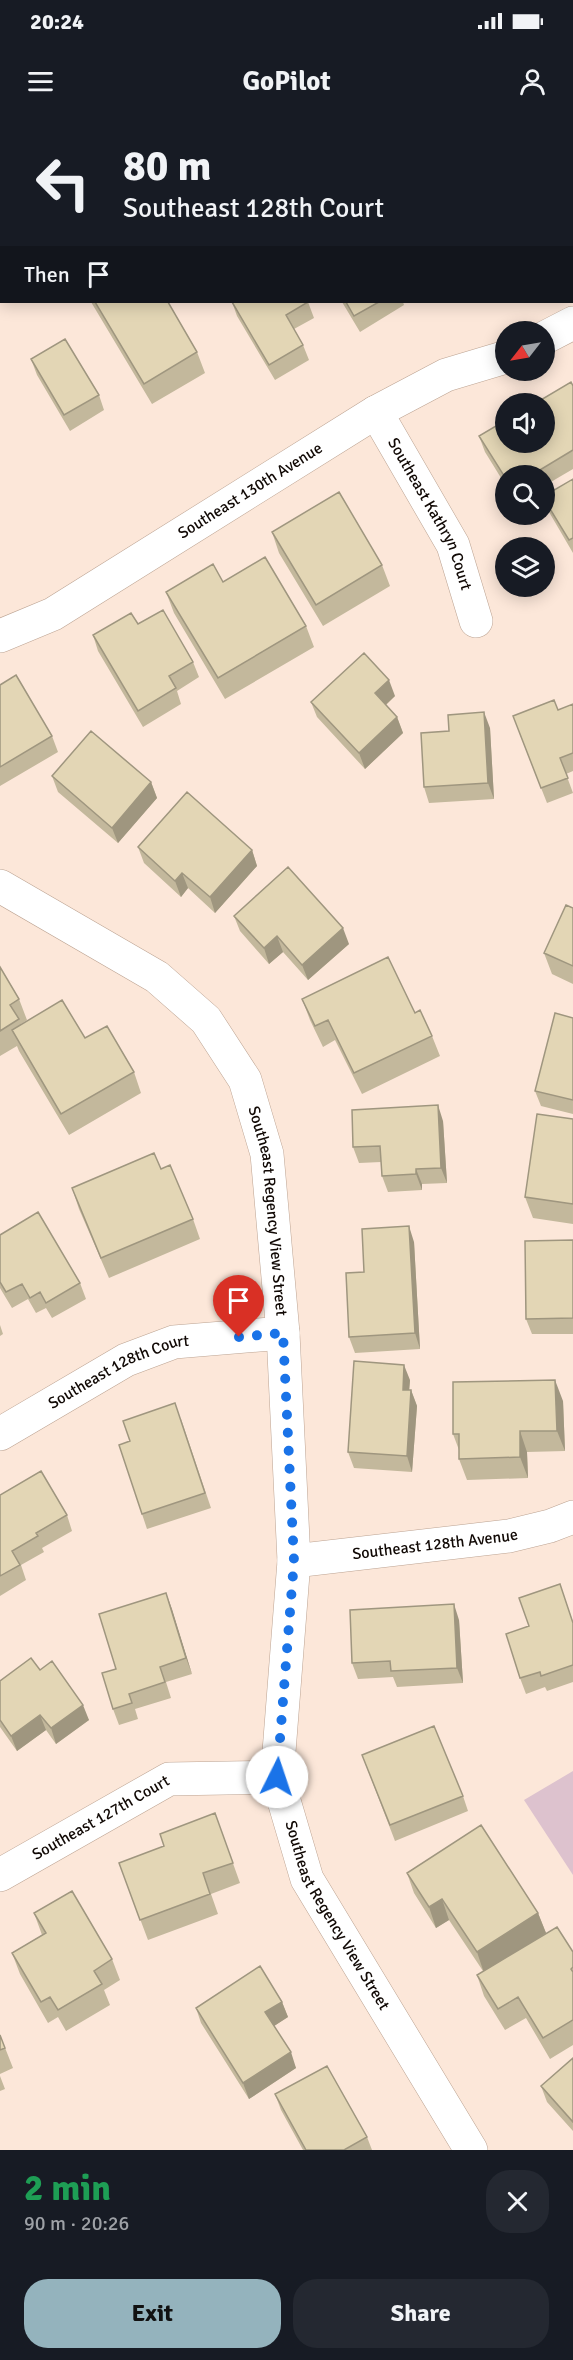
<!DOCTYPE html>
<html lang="en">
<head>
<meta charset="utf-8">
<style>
  body { margin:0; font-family:Signika,sans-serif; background:#242831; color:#f1f3f6; height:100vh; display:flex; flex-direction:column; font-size:22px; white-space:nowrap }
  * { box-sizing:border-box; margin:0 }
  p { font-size:20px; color:#9ea1a6 }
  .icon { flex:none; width:33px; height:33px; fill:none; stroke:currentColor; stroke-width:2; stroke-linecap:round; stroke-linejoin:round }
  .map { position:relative; height:2030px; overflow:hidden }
  .sheet { display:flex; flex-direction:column; background:#171b24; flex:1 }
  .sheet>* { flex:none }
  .guide { position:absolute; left:0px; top:0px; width:573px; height:183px; box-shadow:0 3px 15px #0003; background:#171b24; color:#f1f3f6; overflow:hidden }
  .needle { width:39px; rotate:239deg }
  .buttons { position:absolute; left:495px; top:201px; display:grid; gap:12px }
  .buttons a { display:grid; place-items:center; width:60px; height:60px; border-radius:50%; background:#171b24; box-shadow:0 3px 15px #0003; font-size:30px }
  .pin { position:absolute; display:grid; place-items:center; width:51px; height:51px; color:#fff; margin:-62px -26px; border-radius:50% 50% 50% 0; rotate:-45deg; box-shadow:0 0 6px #0007 }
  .pin .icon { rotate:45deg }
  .me { position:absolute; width:66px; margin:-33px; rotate:4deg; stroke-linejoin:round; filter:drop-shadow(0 0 4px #0008) }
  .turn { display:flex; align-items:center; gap:21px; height:126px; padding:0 24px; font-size:27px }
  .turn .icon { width:78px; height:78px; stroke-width:2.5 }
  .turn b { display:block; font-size:42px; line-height:51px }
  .then { display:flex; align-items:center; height:57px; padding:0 24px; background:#0003; gap:12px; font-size:22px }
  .round { display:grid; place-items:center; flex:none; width:63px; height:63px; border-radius:24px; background:#242831 }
  .overview { display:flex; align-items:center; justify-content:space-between; height:102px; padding:0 24px }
  h1 { font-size:36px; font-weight:700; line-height:45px; color:#1e9e55 }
  .button { display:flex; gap:12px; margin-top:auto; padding:12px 24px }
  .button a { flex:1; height:69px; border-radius:24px; background:#94b3bd; color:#111; font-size:24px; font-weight:700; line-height:69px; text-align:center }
  .button a+a { background:#242831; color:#f1f3f6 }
  .status { display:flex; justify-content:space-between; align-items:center; height:42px; padding:0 30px; background:#171b24; direction:ltr }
  .status svg { height:16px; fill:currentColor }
  header { display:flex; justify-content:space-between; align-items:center; height:78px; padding:0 24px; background:#171b24; font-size:27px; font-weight:700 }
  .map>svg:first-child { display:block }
  .green { fill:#ddc2ce }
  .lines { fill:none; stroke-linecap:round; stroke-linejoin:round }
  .minor-casing { stroke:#bca392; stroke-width:34 }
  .minor { stroke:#fff; stroke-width:33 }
  .wall { fill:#c3b89c }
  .shaded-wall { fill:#9f967f }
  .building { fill:#e3d6b5; stroke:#9f967f; stroke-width:1.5 }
  .route { stroke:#1a73e8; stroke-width:10; stroke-dasharray:0 18 }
  .labels { text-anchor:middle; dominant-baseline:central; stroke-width:4.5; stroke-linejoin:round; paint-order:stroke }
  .street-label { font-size:16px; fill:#110905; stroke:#fdf8f4 }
</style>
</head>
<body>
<div class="status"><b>20:24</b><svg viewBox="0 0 49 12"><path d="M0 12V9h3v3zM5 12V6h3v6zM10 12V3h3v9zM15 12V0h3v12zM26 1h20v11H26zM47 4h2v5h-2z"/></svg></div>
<header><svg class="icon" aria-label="menu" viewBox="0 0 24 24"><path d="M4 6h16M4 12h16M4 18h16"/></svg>GoPilot<svg class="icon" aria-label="person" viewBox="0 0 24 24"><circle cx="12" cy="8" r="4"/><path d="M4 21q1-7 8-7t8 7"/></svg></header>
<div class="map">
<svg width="573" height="2030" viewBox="0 0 573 2030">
  <rect width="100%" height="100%" fill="#fce7d9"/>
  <path class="green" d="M573,1651v104l-49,-75z"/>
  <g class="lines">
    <defs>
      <g id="minor">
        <path d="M544,218l29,-15"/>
        <path id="s1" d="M376,292l77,133 23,76"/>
        <path id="s2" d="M0,516l53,-22 323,-202 70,-37 60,-18"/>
        <path id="s3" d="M0,766l157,91 49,43 39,60 22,74 16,179 11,228 -17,216 30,102 164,271"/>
        <path id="s4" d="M0,1314l126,-74 48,-18 109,-9"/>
        <path id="s5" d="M294,1441l215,-25 41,-10 23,-9"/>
        <path id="s6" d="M0,1755l169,-96 108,-2"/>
      </g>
    </defs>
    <use href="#minor" class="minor-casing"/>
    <use href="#minor" class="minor"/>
  </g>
  <path class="wall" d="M122,0h106l-2,2h-103z
    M573,0v86l-1,1v-85z
    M91,182h77l29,50 8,21 -53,31z
    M232,182h76l6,16 -20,11 9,16 6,15 -34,20 -38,-64z
    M342,182h61l1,3 -44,27z
    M31,239l68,36 5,15 -34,21 -33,-56z
    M573,266v83l-29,17v-10h-38v10l-21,-34 -6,-16z
    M573,359v74l-24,-41 -5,-12v-4z
    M272,412l110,33 8,21 -67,40 -44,-73z
    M223,462l83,44 8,21 -89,52 -51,-86 -8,-21z
    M138,504l55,38 6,15 -22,14 4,13 -38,23 -45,-76 -5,-16z
    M0,565l52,51 6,16 -58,34z
    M395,576l-9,9 11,12 6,16 -38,36 -48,-52 -6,-15z
    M573,584v67l-7,3 7,19 -26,10 -28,-71 39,-22z
    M490,608l4,71 -65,4 -5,-16z
    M52,656l99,6 6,16 -39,45 -60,-51z
    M138,727l114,3 5,16 -42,47 -27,-25 -7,9 -37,-34z
    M573,788v76l-21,-10 -8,-21z
    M234,796l115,28 -41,36 -25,-28 -14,12 -29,-33z
    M0,847l19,32 8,21 -6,4v1l64,13 49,34 7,21 -72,42 -50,-84 -2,-5 -17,10z
    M302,879l113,14 17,23 8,20 -78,38 -27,-54 -12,7 -13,-27z
    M573,898v96l-32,-8 -6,-15z
    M573,999v105l-40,-6 -8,-21z
    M443,1001l4,62 -25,1v6l-34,2 -6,-16 -1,-14 -22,1 -6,-16z
    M161,1049l32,50 7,20 -91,39 -30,-69 -7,-21z
    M0,1115l80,48 6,16 -34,19 -6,-10 -10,5 -8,-14 -16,9 -12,-20z
    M573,1120v94h-41l-6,-15z
    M414,1122l6,107 -65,4 -6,-16 15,-65z
    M0,1205l3,9 -3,2z
    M410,1260l-1,10h2l6,16 -5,66 -58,-4 -6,-16z
    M563,1281l2,50 -38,1 1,26 -61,2 -8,-21v-9l-6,-16z
    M181,1299l30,89 -64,21 -5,-15 -12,-73z
    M0,1375l67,20 5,16 -30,17 2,4 -23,13 5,15 -26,16z
    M560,1464l13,38v60l-26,9 -2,-4 -19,7 -6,-16 9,-52z
    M166,1473l26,81 -26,8 5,16 -36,11 3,10 -19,6 -6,-16 3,-40z
    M459,1500l4,63 -66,4 -4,-10 -35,2 -6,-16z
    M40,1550l49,50 -33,24 -10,-14 -29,21 -17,-24v-46z
    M362,1635l101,41 5,15 -73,30z
    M215,1693l25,70 -29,11 7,20 -70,26 -29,-77 45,-17z
    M407,1753l131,40 8,20 27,19v93l-23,14 -24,-41 -21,12 -21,-34 -7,-21 6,-4 -34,-51 -13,8 -22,-35z
    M34,1793l78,46 8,21 -16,10 6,15 -44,26 -8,-14 -10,6 -28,-49 -8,-21 30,-18z
    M282,1882l6,15 -14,9 22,42 -47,31 -48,-76 -5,-15z
    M0,1915l13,33 -13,6z
    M573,1938v73l-26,-29 -6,-16z
    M0,1956l5,13 -5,2z
    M275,1974l92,43 5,13h-69l-22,-40z"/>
  <path class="shaded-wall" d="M2,48v27l-2,3v-27z
    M389,560l6,16 -14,13 -6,-16z
    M484,592l6,16 4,71 -6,-16z
    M397,597l6,16 -38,36 -6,-16z
    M151,662l6,16 -39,45 -6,-15z
    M252,730l5,16 -42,47 -5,-16z
    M182,753l6,15 -7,9 -6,-16z
    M343,808l6,16 -41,36 -6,-15z
    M277,816l6,16 -14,12 -5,-16z
    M438,985l5,16 4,62 -6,-15z
    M416,1049l6,15v6l-6,-16z
    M409,1106l5,16 6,107 -5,-16z
    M404,1245l6,15 -2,25 -5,-15z
    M555,1260l8,21 2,50 -8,-20z
    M411,1270l6,16 -5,66 -5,-16z
    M520,1311l7,21 1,26 -8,-21z
    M166,1473l6,16 20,65 -6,-16z
    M454,1484l5,16 4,63 -6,-15z
    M83,1585l6,15 -33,24 -5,-16z
    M40,1595l6,15 -29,21 -6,-15z
    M442,1779l7,21 -13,8 -7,-21z
    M538,1793l8,20 -62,40 -7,-21z
    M282,1882l6,15 -17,11 -6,-16z
    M291,1932l5,16 -47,31 -6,-16z"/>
  <path class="building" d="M29,0h39v2h-39z
    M127,0h70l-3,2h-66z
    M509,0h64v61l-1,1v-60h-66z
    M0,23h2v25l-2,3z
    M95,182h73l29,50 -53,32z
    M232,182h76l-22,13 17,30 -34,20z
    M346,182h33l-25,14z
    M65,219l34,56 -35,20 -33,-56z
    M571,262l2,4v64l-43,26h-24v3l-27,-43 27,-16v22h38v-38h-10z
    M573,359v59l-4,2 -25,-41v-3z
    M339,372l43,73 -66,40 -44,-73z
    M265,437l41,69 -88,52 -52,-86 47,-28 10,18z
    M163,490l30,52 -24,14 7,12 -38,23 -45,-76 38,-22 7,11z
    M364,533l25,27 -14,13 22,24 -38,36 -48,-51z
    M16,555l36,61 -52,31v-82z
    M554,580l4,10 15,-6v49l-13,5 8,20 -27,10 -28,-72z
    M484,592l4,71 -64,4 -3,-54 28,-2 -1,-16z
    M91,611l60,51 -39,46 -60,-52z
    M187,672l65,58 -42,47 -28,-24 -7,8 -37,-34z
    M288,747l55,61 -41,37 -25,-29 -13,12 -30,-32z
    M566,785l7,3v58l-29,-13z
    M388,837l27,56 5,-3 12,26 -78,37 -26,-53 -13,6 -13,-27z
    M0,847l19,32 -9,6 9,14 -19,12z
    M62,880l23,38 22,-12 27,46 -73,42 -49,-84z
    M555,893l18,5v82l-38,-9z
    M438,985l3,63 -25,1v5l-34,2 -2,-30 -27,1 -1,-37z
    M537,994l36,5v85l-48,-7z
    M154,1033l7,16 9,-4 23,54 -92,39 -29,-70z
    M38,1092l42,71 -34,20 -6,-11 -10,6 -8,-14 -16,8 -6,-10v-47z
    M409,1106l6,107 -66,4 -3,-64 18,-1 -2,-43z
    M573,1120v78l-47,1 -1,-78z
    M354,1241l50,4 -1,25h8l-4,66 -59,-4z
    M555,1260l2,51h-37v26l-61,2v-25h-6v-52z
    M175,1283l30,90 -63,21 -23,-69 11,-4 -7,-20z
    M41,1351l26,44 -31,18 2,3 -26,15 8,14 -20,11v-81z
    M560,1464l13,39v42l-32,11 -1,-4 -20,6 -14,-44 23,-8 -10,-28z
    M166,1473l20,65 -26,9 5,15 -36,12 3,9 -19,6 -11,-36 14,-4 -17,-55z
    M454,1484l3,64 -66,3 -1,-10 -38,2 -2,-53z
    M31,1538l9,12 12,-9 31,44 -32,23 -11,-13 -29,21 -11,-16v-39z
    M434,1606l29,70 -73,29 -28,-70z
    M215,1693l18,50 -30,10 7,21 -70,26 -21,-57 45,-17 -4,-12z
    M481,1705l57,88 -61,39 -35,-53 -13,8 -22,-34z
    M72,1771l40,68 -18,12 8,13 -44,26 -8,-13 -9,5 -29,-49 34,-20 -12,-20z
    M557,1807l16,25v15l-2,2 2,3v48l-30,18 -25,-41 -20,12 -21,-34z
    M260,1846l22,36 -17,10 26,40 -48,31 -47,-75z
    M0,1915l5,13 -5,2z
    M573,1938v64l-32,-36z
    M327,1946l40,71 -23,13h-38l-31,-56z"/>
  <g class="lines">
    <path class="route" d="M239,1217l44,-4 11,228 -17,216"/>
  </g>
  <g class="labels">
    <g class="street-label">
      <text stroke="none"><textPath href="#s2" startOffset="290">Southeast 130th Avenue</textPath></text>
      <text stroke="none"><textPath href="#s1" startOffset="116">Southeast Kathryn Court</textPath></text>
      <text stroke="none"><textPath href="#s3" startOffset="452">Southeast Regency View Street</textPath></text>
      <text stroke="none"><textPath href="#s4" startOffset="135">Southeast 128th Court</textPath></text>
      <text stroke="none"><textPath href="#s5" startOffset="142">Southeast 128th Avenue</textPath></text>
      <text stroke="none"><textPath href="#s6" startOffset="116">Southeast 127th Court</textPath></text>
      <text stroke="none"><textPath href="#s3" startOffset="1172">Southeast Regency View Street</textPath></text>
    </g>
  </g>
</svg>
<div class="buttons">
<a><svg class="needle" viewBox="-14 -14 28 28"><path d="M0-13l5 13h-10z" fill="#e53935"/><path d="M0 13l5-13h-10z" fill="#9ea1a6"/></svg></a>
<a><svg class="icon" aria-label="sound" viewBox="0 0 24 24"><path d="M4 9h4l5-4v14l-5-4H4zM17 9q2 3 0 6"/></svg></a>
<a><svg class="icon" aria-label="search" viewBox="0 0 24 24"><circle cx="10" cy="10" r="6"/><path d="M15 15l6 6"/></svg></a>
<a><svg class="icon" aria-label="layers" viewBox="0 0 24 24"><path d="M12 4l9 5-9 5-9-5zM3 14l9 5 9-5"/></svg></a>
</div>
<div class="pin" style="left:239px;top:1217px;background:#d93025"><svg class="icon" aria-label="arrive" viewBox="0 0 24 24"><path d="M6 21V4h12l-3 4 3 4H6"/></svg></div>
<svg class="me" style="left:277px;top:1657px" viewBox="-20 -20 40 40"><circle r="19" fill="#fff"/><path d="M0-13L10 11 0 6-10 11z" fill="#1a73e8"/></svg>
<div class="guide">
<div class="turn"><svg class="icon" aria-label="left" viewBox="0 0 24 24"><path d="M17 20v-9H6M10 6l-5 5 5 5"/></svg><div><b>80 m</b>Southeast 128th Court</div></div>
<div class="then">Then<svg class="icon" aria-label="arrive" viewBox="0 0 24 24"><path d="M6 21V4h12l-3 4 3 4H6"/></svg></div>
</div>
</div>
<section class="sheet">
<div class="overview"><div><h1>2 min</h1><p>90 m · 20:26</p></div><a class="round"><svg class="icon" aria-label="close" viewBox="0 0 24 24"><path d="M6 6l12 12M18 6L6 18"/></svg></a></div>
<div class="button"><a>Exit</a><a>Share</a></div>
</section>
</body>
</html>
